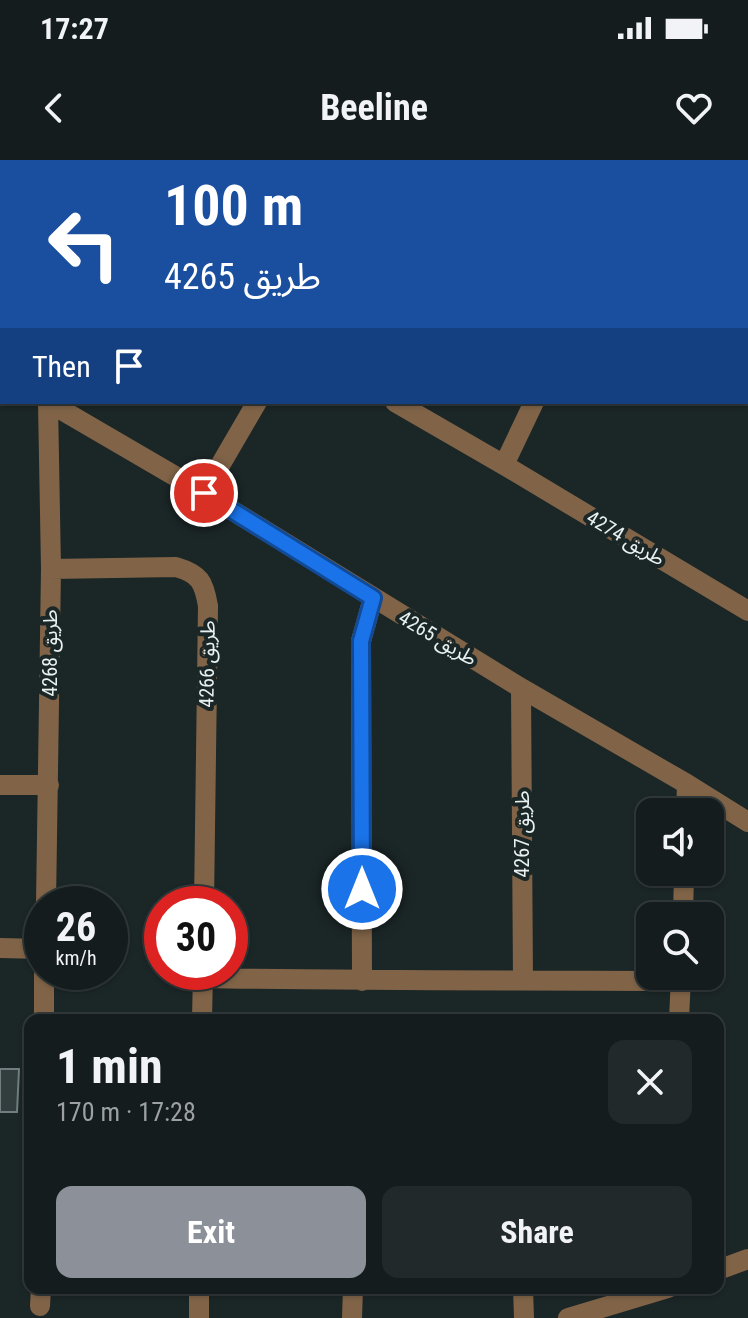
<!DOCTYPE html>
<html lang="en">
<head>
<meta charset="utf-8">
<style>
  body { margin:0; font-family:"Roboto Condensed","Noto Sans Arabic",sans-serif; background:#21292a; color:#f1f3f6; height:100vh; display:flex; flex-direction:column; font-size:30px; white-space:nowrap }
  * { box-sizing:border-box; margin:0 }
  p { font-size:26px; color:#9da1a4 }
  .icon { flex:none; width:44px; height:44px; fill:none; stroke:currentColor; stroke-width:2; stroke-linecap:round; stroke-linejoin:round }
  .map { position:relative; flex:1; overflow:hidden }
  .side { position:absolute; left:24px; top:854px; width:700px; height:280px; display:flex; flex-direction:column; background:#141c1d; border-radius:16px; box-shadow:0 2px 6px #0004,0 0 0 2px #333a3b }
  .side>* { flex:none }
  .top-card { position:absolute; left:0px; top:0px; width:748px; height:244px; box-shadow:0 2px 6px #0004,0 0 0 2px #333a3b; background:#1a4fa0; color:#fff; overflow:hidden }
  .controls { position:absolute; left:636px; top:638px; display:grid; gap:16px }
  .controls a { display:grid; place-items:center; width:88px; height:88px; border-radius:16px; background:#141c1d; box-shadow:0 2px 6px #0004,0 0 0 2px #333a3b; font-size:40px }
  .speed { position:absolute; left:24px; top:726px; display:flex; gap:16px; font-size:40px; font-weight:700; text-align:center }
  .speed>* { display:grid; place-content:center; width:104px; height:104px; border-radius:50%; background:#141c1d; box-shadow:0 2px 6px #0004,0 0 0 2px #333a3b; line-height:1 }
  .speed small { font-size:20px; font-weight:400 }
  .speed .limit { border:12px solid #d22; background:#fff; color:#111 }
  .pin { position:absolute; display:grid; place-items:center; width:68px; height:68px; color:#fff; margin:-34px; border:4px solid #fff; border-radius:50%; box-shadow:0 2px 8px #0007 }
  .me { position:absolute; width:88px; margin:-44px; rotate:0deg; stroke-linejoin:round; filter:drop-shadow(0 0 6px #0008) }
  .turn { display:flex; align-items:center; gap:28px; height:168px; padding:0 32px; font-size:36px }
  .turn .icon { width:104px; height:104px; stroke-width:2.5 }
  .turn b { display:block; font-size:56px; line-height:68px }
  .then { display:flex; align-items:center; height:76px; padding:0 32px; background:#0003; gap:16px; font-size:30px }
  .round { display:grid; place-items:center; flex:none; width:84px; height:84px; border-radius:16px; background:#21292a }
  .overview { display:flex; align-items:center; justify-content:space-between; height:136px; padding:0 32px }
  h1 { font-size:48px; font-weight:700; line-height:60px }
  .cta { display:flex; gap:16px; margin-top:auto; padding:16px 32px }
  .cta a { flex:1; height:92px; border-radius:16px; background:#8c9099; color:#fff; font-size:32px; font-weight:700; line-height:92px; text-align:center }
  .cta a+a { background:#21292a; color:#f1f3f6 }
  .status { display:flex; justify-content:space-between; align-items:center; height:56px; padding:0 40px; background:#141c1d; direction:ltr }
  .status svg { height:22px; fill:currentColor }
  header { display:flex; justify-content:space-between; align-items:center; height:104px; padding:0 32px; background:#141c1d; font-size:36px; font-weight:700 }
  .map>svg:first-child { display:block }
  .building { fill:#323d3e; stroke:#717e7f; stroke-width:2 }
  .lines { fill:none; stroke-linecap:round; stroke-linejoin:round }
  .minor { stroke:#816448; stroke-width:20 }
  .motorway { stroke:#fbc189; stroke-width:24 }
  .route-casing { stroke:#114b97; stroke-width:20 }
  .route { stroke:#1a73e8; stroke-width:14 }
  .labels { text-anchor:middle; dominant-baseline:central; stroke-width:8; stroke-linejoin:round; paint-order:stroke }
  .street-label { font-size:20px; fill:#e8f0f0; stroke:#1b2627 }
</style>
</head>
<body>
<div class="status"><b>17:27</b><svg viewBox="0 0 49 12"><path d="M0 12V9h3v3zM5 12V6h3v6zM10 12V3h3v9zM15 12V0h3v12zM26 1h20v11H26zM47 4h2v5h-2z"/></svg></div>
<header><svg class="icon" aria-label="back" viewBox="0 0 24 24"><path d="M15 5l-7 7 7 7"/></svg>Beeline<svg class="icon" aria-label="heart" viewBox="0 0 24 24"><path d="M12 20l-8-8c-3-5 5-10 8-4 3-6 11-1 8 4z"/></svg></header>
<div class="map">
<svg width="748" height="1158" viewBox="0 0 748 1158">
  <rect width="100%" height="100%" fill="#1b2627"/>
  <path class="building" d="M0,909h19l-2,43h-17z"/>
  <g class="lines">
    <path class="minor" d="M221,0l5,2
      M142,2l1,-2
      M0,86l2,2
      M0,212l2,1
      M746,226h2
      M48,242l156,91 317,195 166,96 61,38
      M395,242l109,63 244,146
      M504,305l30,-63
      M204,333l53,-91
      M51,409l125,-2c24,7 28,15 32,39l-4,298
      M521,528l2,292
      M0,625h49
      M686,652l1,-28
      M46,744l5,-335 -3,-167
      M683,756l1,-44
      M0,788l42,1
      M203,818c159,3 318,2 477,3
      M362,821l-1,-340 12,-43
      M44,860v-48
      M202,860l1,-48
      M679,860l2,-44
      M718,1110l30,-11
      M199,1128v30
      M523,1128l1,30
      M40,1146l1,-18
      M352,1158l1,-30
      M568,1158l100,-30"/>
    <path class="motorway" d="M469,0l5,2
      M627,0l4,2
      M746,52l2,1
      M746,119l2,1"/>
  </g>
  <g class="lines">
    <defs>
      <path id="route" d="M204,333l169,105 -12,43 1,248"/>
    </defs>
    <use href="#route" class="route-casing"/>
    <use href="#route" class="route"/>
  </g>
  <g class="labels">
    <g class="street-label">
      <text transform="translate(626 378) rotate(31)">طريق 4274</text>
      <text transform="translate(438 478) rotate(31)">طريق 4265</text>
      <text transform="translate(50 493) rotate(-90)">طريق 4268</text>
      <text transform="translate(207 504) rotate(-89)">طريق 4266</text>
      <text transform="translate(522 674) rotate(-90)">طريق 4267</text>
    </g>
  </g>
</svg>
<div class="controls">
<a><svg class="icon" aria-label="sound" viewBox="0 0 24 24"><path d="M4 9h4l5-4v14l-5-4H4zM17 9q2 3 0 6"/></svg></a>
<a><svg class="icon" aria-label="search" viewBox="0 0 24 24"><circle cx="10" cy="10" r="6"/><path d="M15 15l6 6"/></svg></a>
</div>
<div class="speed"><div>26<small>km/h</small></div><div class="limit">30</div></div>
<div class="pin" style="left:204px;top:333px;background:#d93025"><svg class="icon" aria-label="arrive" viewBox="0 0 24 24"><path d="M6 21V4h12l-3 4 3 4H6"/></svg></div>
<svg class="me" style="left:362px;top:729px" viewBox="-20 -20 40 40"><circle r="17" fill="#1a73e8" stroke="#fff" stroke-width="3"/><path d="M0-11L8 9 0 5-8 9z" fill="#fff"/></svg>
<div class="top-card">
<div class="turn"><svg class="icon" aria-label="left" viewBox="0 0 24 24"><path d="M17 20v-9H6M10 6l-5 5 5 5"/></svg><div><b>100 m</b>طريق 4265</div></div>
<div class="then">Then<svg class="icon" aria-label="arrive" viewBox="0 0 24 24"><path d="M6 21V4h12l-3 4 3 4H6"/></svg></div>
</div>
<section class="side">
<div class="overview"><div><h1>1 min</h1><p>170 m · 17:28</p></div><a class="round"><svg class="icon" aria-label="close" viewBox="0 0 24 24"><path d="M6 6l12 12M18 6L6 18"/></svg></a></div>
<div class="cta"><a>Exit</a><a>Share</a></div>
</section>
</div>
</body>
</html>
